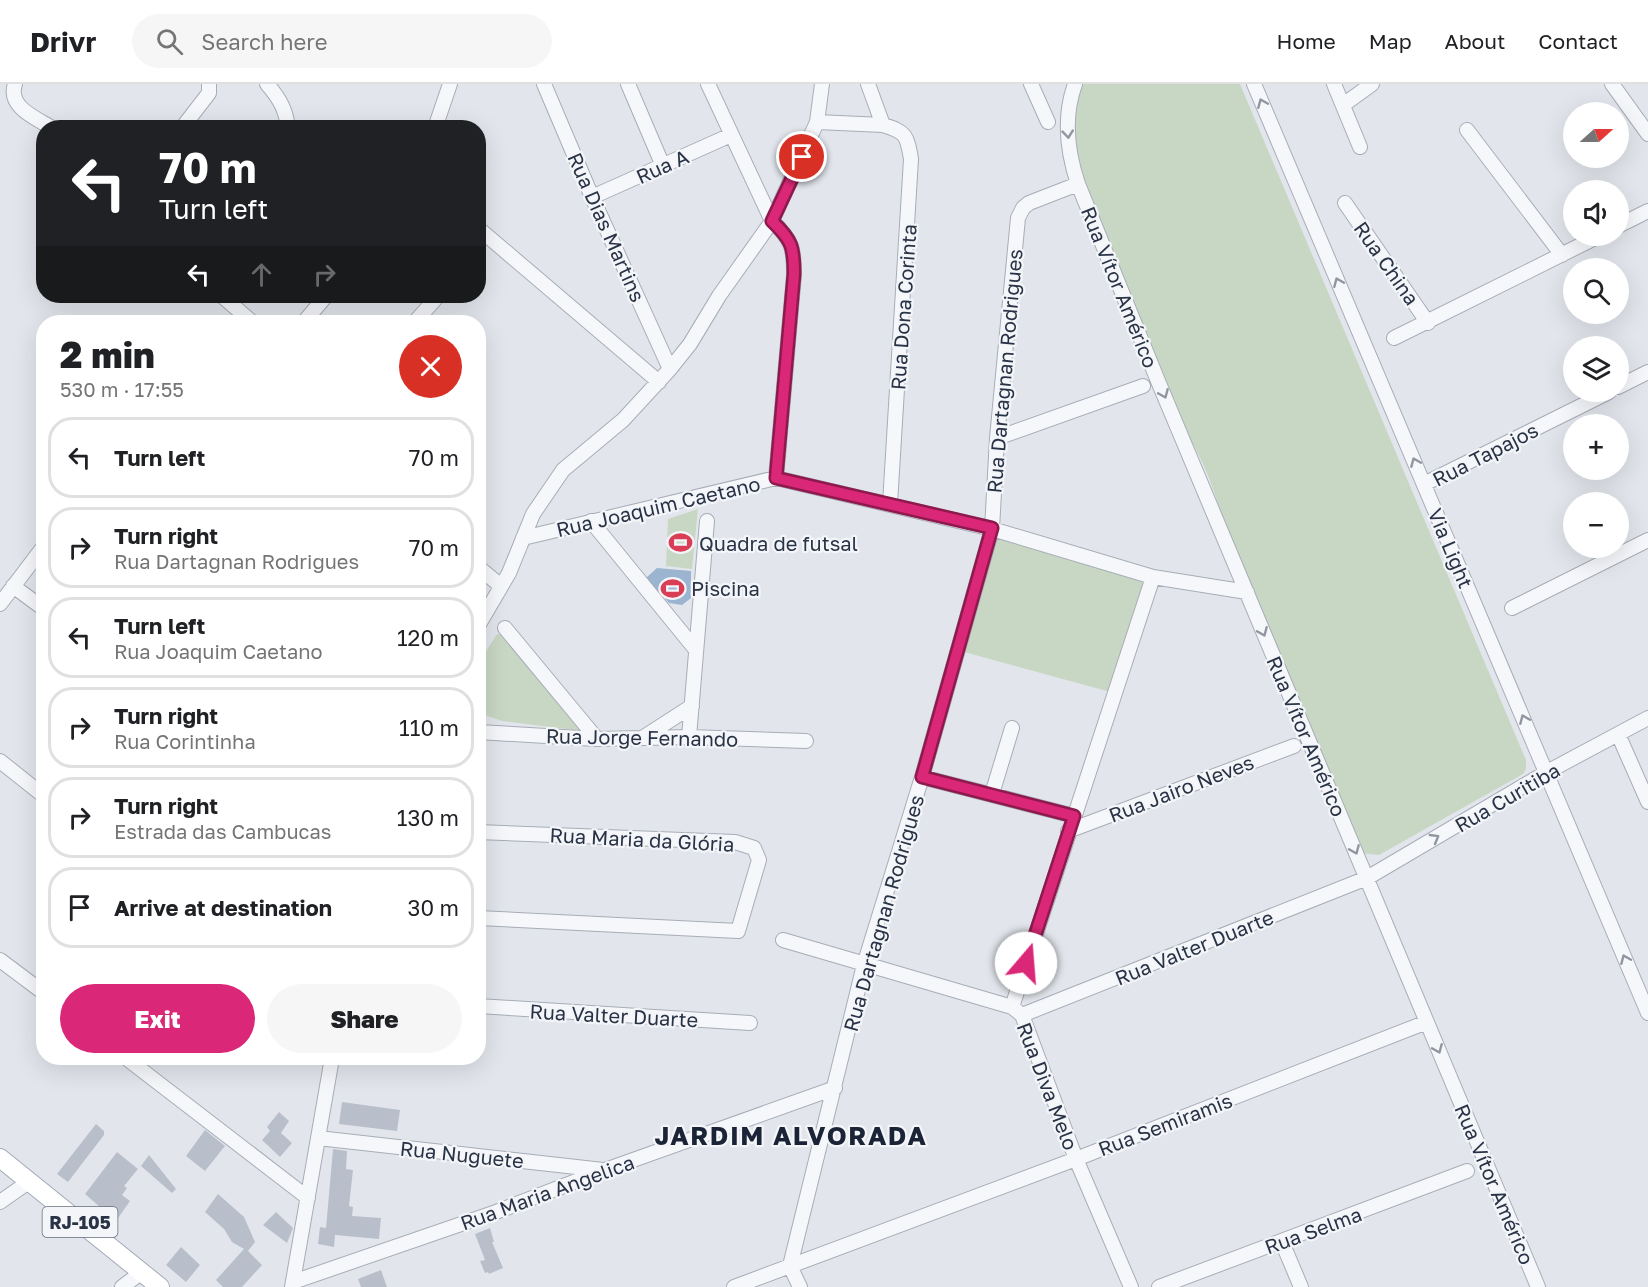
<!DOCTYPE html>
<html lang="en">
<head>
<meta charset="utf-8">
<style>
  body { margin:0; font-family:"Golos Text",sans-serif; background:#f6f6f6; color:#202124; height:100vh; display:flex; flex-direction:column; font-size:22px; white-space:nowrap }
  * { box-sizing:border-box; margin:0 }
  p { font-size:20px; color:#757577 }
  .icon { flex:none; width:33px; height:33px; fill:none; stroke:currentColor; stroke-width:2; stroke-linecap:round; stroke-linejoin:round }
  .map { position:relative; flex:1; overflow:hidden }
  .sheet { position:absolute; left:36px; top:231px; width:450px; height:750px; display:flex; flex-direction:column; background:#fff; border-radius:24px; box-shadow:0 6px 24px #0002 }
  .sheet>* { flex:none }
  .hud { position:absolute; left:36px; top:36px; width:450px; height:183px; border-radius:24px; box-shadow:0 6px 24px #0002; background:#202124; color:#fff; overflow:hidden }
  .needle { width:39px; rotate:69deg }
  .controls { position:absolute; left:1563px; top:18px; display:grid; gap:12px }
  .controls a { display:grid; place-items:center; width:66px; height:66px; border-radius:50%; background:#fff; box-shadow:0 6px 24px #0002; font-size:30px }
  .pin { position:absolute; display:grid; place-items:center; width:51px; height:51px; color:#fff; margin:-26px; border:3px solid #fff; border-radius:50%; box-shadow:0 2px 6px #0007 }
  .me { position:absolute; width:66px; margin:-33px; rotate:18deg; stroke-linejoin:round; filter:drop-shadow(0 0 4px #0008) }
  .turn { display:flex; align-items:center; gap:21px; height:126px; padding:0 24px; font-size:27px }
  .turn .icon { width:78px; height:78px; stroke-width:2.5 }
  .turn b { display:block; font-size:42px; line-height:51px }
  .lanes { display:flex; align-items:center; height:57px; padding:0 24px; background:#0003; justify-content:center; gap:30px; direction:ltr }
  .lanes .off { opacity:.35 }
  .round { display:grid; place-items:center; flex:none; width:63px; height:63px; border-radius:32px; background:#f6f6f6 }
  .head { display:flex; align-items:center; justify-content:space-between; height:102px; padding:0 24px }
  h1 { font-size:36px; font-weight:800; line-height:45px }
  .button { display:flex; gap:12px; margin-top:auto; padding:12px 24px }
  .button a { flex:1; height:69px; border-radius:36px; background:#db2777; color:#fff; font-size:24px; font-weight:800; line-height:69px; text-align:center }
  .button a+a { background:#f6f6f6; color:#202124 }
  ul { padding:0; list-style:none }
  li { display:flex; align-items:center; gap:18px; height:81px; margin:0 12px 9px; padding:0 12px; border:3px solid #e0e0e0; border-radius:24px }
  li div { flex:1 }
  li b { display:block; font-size:22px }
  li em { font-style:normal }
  header { display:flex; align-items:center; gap:36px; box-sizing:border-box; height:84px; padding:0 30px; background:#fff; border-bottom:2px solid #e0e0e0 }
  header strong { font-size:28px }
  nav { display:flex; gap:33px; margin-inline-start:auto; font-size:21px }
  .search { width:420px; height:54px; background:#f6f6f6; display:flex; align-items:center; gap:15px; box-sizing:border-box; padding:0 21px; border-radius:33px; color:#757577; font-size:22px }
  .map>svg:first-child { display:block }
  .green { fill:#c8d7c3 }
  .water { fill:#9bb4cf }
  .building { fill:#b9bfca }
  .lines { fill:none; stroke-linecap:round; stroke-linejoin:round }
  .minor-casing { stroke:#a7adb7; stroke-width:16 }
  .major-casing { stroke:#a1aab9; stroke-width:20 }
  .minor { stroke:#f6f7fa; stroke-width:14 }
  .major { stroke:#fff; stroke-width:18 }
  .oneway { stroke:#9095a0 }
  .route-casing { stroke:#8e194d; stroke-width:15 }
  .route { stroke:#db2777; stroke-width:10 }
  .labels { text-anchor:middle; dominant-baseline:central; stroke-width:4.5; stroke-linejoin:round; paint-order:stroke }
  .shield { fill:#f3f5f9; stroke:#666d7c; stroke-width:1.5 }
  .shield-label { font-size:18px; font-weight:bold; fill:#293346 }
  .street-label { font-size:20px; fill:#293346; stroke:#f3f5f9 }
  .poi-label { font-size:20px; fill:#293346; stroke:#f3f5f9; text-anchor:start }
  .district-label { font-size:26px; font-weight:bold; letter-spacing:1.5px; fill:#1b2437; stroke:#f3f5f9 }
</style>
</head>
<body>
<header>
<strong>Drivr</strong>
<div class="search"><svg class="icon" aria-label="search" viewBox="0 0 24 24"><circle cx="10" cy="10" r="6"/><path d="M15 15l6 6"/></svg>Search here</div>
<nav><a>Home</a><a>Map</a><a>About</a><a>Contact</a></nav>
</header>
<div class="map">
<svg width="1648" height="1203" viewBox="0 0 1648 1203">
  <rect width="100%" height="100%" fill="#e2e6ec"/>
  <path class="green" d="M1077,0h163l286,676v9l-3,5 -144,81 -19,-2 -132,-313c-11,-45 -24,-83 -51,-121l-106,-266z
    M698,425l-6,60 -26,-3 2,-47z
    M992,445l161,48 -39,116 -157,-43z
    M497,550h9l76,97 -80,-10 -23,-8 -1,-49z"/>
  <path class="water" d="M657,484l34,3v27l-9,7 -13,-2 -23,-25z"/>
  <path class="building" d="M342,1018l58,8 -3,21 -58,-7z
    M279,1028l10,9 -8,12 11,10 -12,14 -18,-17 8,-9 -3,-4z
    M96,1040l8,7v4l-36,47 -11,-8z
    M205,1046l20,16 -20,25 -19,-15z
    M333,1065l14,2 -1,18 7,1 -4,36 4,1 -1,9 29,2 -2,21 -44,-4 -1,12 -16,-3 2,-17 6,1z
    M117,1068l21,17 -14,17 3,2 -5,7 8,6 -14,20 -31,-27z
    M149,1071l27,34 -4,4 -31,-27z
    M218,1110l26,23 11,25 -7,9 14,14 -20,22h-19l-7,-7 28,-31 -12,-7 -8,-13 -19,-17z
    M276,1128l17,16 -6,15 -24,-18z
    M490,1144l4,14h-2l11,26 -14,6 -1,-2 -3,1 -5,-12 5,-1 -10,-26z
    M181,1163l19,18 -14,17 -20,-17z
    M381,1186l6,17h-26l-3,-8z"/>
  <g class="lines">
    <defs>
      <path id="minor" d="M15,0c-8,23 21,34 37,44
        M267,0c12,14 19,25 21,44
        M544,0l48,113 78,172
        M628,0l35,82
        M708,0l64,137c20,19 22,26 22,54l-18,203
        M868,0l15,41c23,7 24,10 28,34l-21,345
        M1031,0l17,38
        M1075,0c-12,33 -8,67 3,100l80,197 380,906
        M1254,0l394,929
        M1334,0l26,63
        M1612,0l36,50
        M1343,21l29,-21
        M817,38l66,3
        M182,44l27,-35v-9
        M435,44l15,-44
        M1467,46l95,125
        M592,113l139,-62
        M1345,119l83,120
        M1618,142l30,-15
        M478,144l181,154
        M222,212l30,26
        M304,238l22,-26
        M415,238l23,-26
        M1394,254l205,-102
        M1618,303l30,-15
        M997,354l146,-52
        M1424,400l185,-92
        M591,437l105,129
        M523,454l253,-60 216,51 161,48 94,15
        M478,483l23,19
        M13,502l31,23
        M0,520l44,-58
        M1512,524l136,-68
        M478,542l31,-53 24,-59 30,-44 60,-50 47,-51 20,-25 29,-48 53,-75 45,-99 5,-38
        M505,544l92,111
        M478,648l119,7 92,-2 117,4
        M1618,650l30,68
        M644,653l48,-31
        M689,653l18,-216
        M0,677l44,35
        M922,693l152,39
        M992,710l20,-66
        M1068,747l226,-85
        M478,748l257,10 19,6 5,12 -21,71 -260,-13
        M783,856l229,67
        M0,876l44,33
        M478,922l272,17
        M1022,931l345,-137 180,-106 101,-54
        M126,974l182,140
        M318,1054l285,32
        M0,1118l30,-21
        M1282,1158l19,45
        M293,1198l203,-70 109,-42 230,-82
        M122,1203l20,-15
        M292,1203l40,-229
        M734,1203l342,-128 351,-137
        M800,1203l-10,-21 74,-301 58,-188 70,-248 5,-91 21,-220 5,-10 6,-5 49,-19
        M1131,1203l-55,-128 -54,-144 -10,-8 141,-430
        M1159,1203l308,-116"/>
      <path id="major" d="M0,1074l160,129"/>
    </defs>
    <use href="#minor" class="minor-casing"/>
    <use href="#major" class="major-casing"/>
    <use href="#minor" class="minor"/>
    <use href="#major" class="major"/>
  </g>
  <defs><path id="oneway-chevron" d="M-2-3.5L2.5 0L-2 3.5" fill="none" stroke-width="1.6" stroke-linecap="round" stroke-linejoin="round" transform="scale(1.5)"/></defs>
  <g class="oneway">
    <use href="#oneway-chevron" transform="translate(1262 19) rotate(-113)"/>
    <use href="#oneway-chevron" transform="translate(1068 50) rotate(84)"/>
    <use href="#oneway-chevron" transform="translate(1338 198) rotate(-113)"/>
    <use href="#oneway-chevron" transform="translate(1164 310) rotate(67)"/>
    <use href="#oneway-chevron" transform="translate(1415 378) rotate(-113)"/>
    <use href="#oneway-chevron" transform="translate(1263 548) rotate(67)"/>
    <use href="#oneway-chevron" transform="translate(1524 635) rotate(-113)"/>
    <use href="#oneway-chevron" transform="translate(1435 754) rotate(-30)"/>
    <use href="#oneway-chevron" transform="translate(1355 766) rotate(67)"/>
    <use href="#oneway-chevron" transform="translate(1625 875) rotate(-113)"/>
    <use href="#oneway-chevron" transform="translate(1438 965) rotate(67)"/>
  </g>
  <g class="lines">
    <defs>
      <path id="route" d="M802,73l-30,64c20,19 22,26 22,53l-18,204 216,50 -70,249 152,39 -48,147"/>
    </defs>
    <use href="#route" class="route-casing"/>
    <use href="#route" class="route"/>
  </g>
  <defs>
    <symbol id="stadium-bare" viewBox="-9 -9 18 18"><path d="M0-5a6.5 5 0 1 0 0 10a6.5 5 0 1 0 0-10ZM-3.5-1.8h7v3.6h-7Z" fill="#da3e56" stroke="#f3f5f9" stroke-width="2.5" paint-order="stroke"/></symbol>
  </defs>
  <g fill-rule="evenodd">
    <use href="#stadium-bare" x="664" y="442" width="33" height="33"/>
    <use href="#stadium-bare" x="656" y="488" width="33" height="33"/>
  </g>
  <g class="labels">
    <rect class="shield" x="42.5" y="1123" width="75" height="30" rx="4.5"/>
    <g class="shield-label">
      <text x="80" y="1138">RJ-105</text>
    </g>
    <g class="street-label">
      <text transform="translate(662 82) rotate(-24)">Rua A</text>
      <text transform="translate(607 143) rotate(66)">Rua Dias Martins</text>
      <text transform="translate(1387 179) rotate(55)">Rua China</text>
      <text transform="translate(1120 203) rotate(68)">Rua Vítor Américo</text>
      <text transform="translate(903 223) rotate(-86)">Rua Dona Corinta</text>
      <text transform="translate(1004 287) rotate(-85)">Rua Dartagnan Rodrigues</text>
      <text transform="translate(1485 370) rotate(-27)">Rua Tapajos</text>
      <text transform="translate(658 422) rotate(-13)">Rua Joaquim Caetano</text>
      <text transform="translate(1451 464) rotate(67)">Via Light</text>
      <text transform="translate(1307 652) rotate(67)">Rua Vítor Américo</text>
      <text transform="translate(642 653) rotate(1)">Rua Jorge Fernando</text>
      <text transform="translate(1181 704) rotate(-21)">Rua Jairo Neves</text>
      <text transform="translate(1507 713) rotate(-30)">Rua Curitiba</text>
      <text transform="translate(642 755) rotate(3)">Rua Maria da Glória</text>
      <text transform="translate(883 829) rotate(-74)">Rua Dartagnan Rodrigues</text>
      <text transform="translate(1194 863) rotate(-22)">Rua Valter Duarte</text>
      <text transform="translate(614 931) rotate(3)">Rua Valter Duarte</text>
      <text transform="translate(1048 1002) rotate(69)">Rua Diva Melo</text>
      <text transform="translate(1165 1040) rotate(-21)">Rua Semiramis</text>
      <text transform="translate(462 1070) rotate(6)">Rua Nuguete</text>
      <text transform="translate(1495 1100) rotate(67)">Rua Vítor Américo</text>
      <text transform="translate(547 1108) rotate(-20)">Rua Maria Angelica</text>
      <text transform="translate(1313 1146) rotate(-20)">Rua Selma</text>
    </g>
    <g class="poi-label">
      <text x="699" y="459">Quadra de futsal</text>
      <text x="691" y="504">Piscina</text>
    </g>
    <g class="district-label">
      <text x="791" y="1051">JARDIM ALVORADA</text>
    </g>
  </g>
</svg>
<div class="controls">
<a><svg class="needle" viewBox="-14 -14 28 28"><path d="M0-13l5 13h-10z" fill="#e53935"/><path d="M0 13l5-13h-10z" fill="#757577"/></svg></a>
<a><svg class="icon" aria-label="sound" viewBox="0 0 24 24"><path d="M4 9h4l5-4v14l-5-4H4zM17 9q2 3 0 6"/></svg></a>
<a><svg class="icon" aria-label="search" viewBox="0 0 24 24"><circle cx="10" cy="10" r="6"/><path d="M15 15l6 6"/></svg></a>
<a><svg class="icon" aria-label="layers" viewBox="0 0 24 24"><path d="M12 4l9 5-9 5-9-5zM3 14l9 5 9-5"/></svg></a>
<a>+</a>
<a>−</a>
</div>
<div class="pin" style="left:802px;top:73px;background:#d93025"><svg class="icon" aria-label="arrive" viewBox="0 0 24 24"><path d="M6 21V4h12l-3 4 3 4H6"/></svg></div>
<svg class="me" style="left:1026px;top:879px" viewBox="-20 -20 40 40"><circle r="19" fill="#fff"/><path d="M0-13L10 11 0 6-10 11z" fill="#db2777"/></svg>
<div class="hud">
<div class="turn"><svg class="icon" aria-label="left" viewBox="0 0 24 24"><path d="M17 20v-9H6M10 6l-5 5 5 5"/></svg><div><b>70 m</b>Turn left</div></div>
<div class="lanes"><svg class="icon" aria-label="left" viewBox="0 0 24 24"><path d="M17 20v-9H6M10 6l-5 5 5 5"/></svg><svg class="icon off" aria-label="ahead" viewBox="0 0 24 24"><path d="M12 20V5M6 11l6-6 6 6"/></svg><svg class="icon off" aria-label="right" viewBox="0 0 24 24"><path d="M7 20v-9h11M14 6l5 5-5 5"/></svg></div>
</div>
<section class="sheet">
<div class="head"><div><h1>2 min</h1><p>530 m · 17:55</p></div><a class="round" style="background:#d93025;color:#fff"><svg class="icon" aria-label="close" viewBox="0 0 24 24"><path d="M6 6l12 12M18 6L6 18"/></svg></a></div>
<ul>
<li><svg class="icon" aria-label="left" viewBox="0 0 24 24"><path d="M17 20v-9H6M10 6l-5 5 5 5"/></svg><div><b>Turn left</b></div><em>70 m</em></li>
<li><svg class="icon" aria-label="right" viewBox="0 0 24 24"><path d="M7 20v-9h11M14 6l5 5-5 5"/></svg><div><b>Turn right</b><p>Rua Dartagnan Rodrigues</p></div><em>70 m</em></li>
<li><svg class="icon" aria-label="left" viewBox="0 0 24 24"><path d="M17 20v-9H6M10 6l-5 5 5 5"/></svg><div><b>Turn left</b><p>Rua Joaquim Caetano</p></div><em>120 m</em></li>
<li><svg class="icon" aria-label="right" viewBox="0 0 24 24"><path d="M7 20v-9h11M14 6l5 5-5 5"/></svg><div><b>Turn right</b><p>Rua Corintinha</p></div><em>110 m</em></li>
<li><svg class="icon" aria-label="right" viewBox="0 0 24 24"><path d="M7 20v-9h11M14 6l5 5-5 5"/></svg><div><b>Turn right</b><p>Estrada das Cambucas</p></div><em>130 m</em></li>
<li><svg class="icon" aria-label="arrive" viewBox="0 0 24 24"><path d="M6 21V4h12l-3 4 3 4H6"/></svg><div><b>Arrive at destination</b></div><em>30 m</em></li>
</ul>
<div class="button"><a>Exit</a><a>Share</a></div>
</section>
</div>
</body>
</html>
